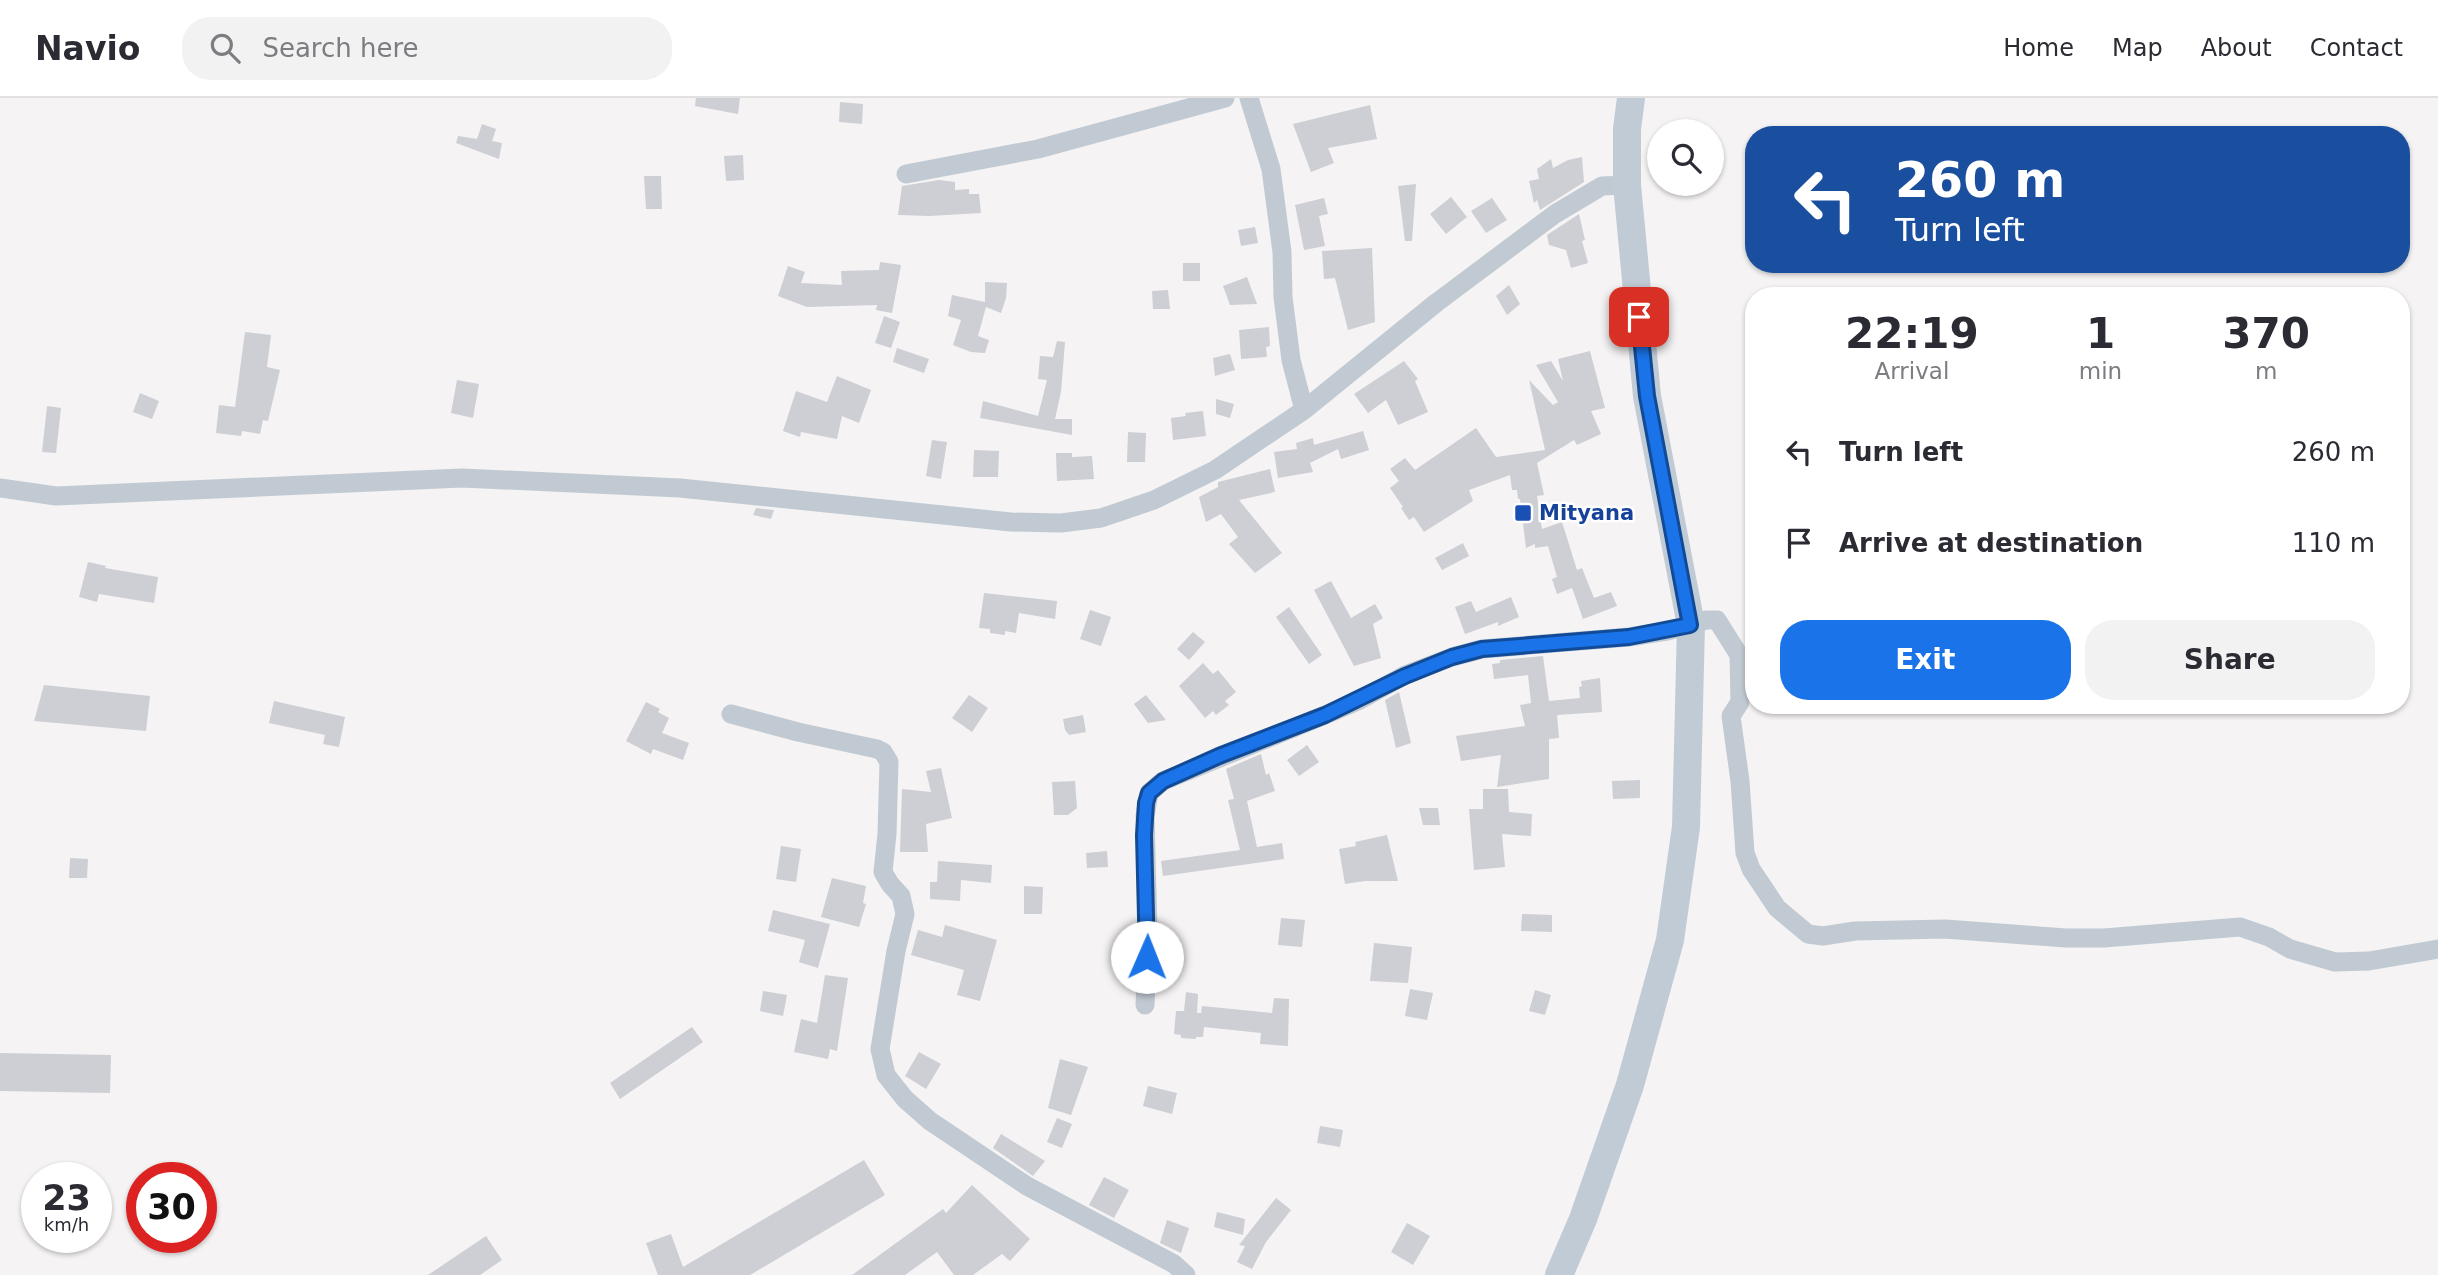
<!DOCTYPE html>
<html lang="en">
<head>
<meta charset="utf-8">
<style>
  body { margin:0; font-family:"DejaVu Sans",sans-serif; background:#f2f2f3; color:#2b2b33; height:100vh; display:flex; flex-direction:column; font-size:26px; white-space:nowrap }
  * { box-sizing:border-box; margin:0 }
  p { font-size:23px; color:#7c7c81 }
  .icon { flex:none; width:38px; height:38px; fill:none; stroke:currentColor; stroke-width:2; stroke-linecap:round; stroke-linejoin:round }
  .map { position:relative; flex:1; overflow:hidden }
  .sheet { position:absolute; left:1745px; top:189px; width:665px; height:427px; display:flex; flex-direction:column; background:#fff; border-radius:28px; box-shadow:0 2px 5px #0004 }
  .sheet>* { flex:none }
  .banner { position:absolute; left:1745px; top:28px; width:665px; height:147px; border-radius:28px; box-shadow:0 2px 5px #0004; background:#1a4fa0; color:#fff; overflow:hidden }
  .buttons { position:absolute; left:1647px; top:21px; display:grid; gap:14px }
  .buttons a { display:grid; place-items:center; width:77px; height:77px; border-radius:50%; background:#fff; box-shadow:0 2px 5px #0004; font-size:35px }
  .speed { position:absolute; left:21px; top:1064px; display:flex; gap:14px; font-size:35px; font-weight:700; text-align:center }
  .speed>* { display:grid; place-content:center; width:91px; height:91px; border-radius:50%; background:#fff; box-shadow:0 2px 5px #0004; line-height:1 }
  .speed small { font-size:18px; font-weight:400 }
  .speed .limit { border:10px solid #d22; background:#fff; color:#111 }
  .pin { position:absolute; display:grid; place-items:center; width:60px; height:60px; color:#fff; margin:-30px; border-radius:14px; box-shadow:0 4px 10px #0006 }
  .me { position:absolute; width:77px; margin:-38px; rotate:1deg; stroke-linejoin:round; filter:drop-shadow(0 0 5px #0008) }
  .turn { display:flex; align-items:center; gap:24px; height:147px; padding:0 35px; font-size:32px }
  .turn .icon { width:91px; height:91px; stroke-width:2.5 }
  .turn b { display:block; font-size:49px; line-height:60px }
  .eta { display:flex; justify-content:space-evenly; align-items:center; height:119px; text-align:center }
  .eta b { font-size:42px; font-weight:800; line-height:49px }
  .primary-button { display:flex; gap:14px; margin-top:auto; padding:14px 35px }
  .primary-button a { flex:1; height:80px; border-radius:28px; background:#1a73e8; color:#fff; font-size:28px; font-weight:800; line-height:80px; text-align:center }
  .primary-button a+a { background:#f2f2f3; color:#2b2b33 }
  ul { padding:0; list-style:none }
  li { display:flex; align-items:center; gap:21px; height:91px; padding:0 35px }
  li div { flex:1 }
  li b { display:block; font-size:26px }
  li em { font-style:normal }
  header { display:flex; align-items:center; gap:42px; box-sizing:border-box; height:98px; padding:0 35px; background:#fff; border-bottom:2px solid #e1e1e2 }
  header strong { font-size:33px }
  nav { display:flex; gap:38px; margin-inline-start:auto; font-size:24px }
  .search { width:490px; height:63px; background:#f2f2f3; display:flex; align-items:center; gap:18px; box-sizing:border-box; padding:0 24px; border-radius:28px; color:#7c7c81; font-size:26px }
  .map>svg:first-child { display:block }
  .building { fill:#cdcfd5 }
  .lines { fill:none; stroke-linecap:round; stroke-linejoin:round }
  .street { stroke:#c1cad2; stroke-width:19 }
  .secondary { stroke:#c1cbd6; stroke-width:28 }
  .route-casing { stroke:#114b97; stroke-width:18 }
  .route { stroke:#1a73e8; stroke-width:12 }
  .transit-dot { fill:#1a4fb4; stroke:#fff; stroke-width:2.5 }
  .labels { text-anchor:middle; dominant-baseline:central; stroke-width:5; stroke-linejoin:round; paint-order:stroke }
  .transit-label { font-size:21px; font-weight:bold; fill:#164399; stroke:#fff; text-anchor:start }
</style>
</head>
<body>
<header>
<strong>Navio</strong>
<div class="search"><svg class="icon" aria-label="search" viewBox="0 0 24 24"><circle cx="10" cy="10" r="6"/><path d="M15 15l6 6"/></svg>Search here</div>
<nav><a>Home</a><a>Map</a><a>About</a><a>Contact</a></nav>
</header>
<div class="map">
<svg width="2438" height="1177" viewBox="0 0 2438 1177">
  <rect width="100%" height="100%" fill="#f5f3f3"/>
  <path class="building" d="M696,0h44l-2,16 -43,-8z
    M840,4l23,2 -1,20 -23,-2z
    M1370,7l7,34 -49,9 6,15 -23,9 -18,-48z
    M482,26l14,5 -4,12 10,2 -3,16 -43,-16 2,-7 19,3z
    M743,57l1,25 -18,1 -2,-25z
    M1582,59l2,25 -44,28 -3,-10 -3,3 -5,-22 10,-2 -2,-10 14,-10 2,9 15,-8z
    M644,78h17l1,33h-16z
    M939,82l16,2v8l14,-1v5h10l2,19 -52,3 -31,-1 4,-29z
    M1416,86l-4,57h-7l-7,-55z
    M1451,99l16,20 -21,17 -16,-20z
    M1324,100l4,16 -9,2 6,30 -21,4 -9,-45z
    M1492,100l15,22 -21,13 -15,-22z
    M1579,116l6,26 -3,1 6,22 -17,5 -5,-18 -17,-5 -2,-10z
    M1255,129l3,16 -17,3 -3,-16z
    M1372,150l3,74 -27,8 -13,-52 -11,1 -2,-28z
    M880,164l21,3 -9,48 -16,-3 1,-5 -70,2 -29,-11 10,-30 17,6 -4,11 41,2 -1,-14 38,-1z
    M1183,165h17v18h-17z
    M1247,179l10,27 -27,1 -7,-19z
    M985,184l22,1 -1,15 -5,15 -15,-6 -8,29 11,4 -4,13 -14,-1 -18,-7 8,-25 -13,-4 4,-21 33,7z
    M1509,187l11,19 -13,11 -11,-19z
    M1168,192l2,19h-17l-1,-18z
    M884,218l16,6 -9,26 -16,-5z
    M1269,229l1,19 -4,1 1,10 -26,2 -2,-29z
    M245,234l26,3 -4,32 13,3 -12,51 -5,-1 -3,14 -18,-3 -1,5 -25,-3 3,-28 16,2z
    M1057,243l8,1 -4,50 -6,27h17v16l-92,-17 3,-17 55,15 9,-36 -9,-1 2,-23 13,1z
    M897,250l32,11 -5,14 -31,-11z
    M1590,253l15,57 -14,3 10,23 -24,11 -3,-5 -37,23 7,32 -7,1 5,33 20,-7 15,48 5,-2 12,30 17,-6 6,14 -34,13 -11,-31 -15,6 -5,-15 5,-2 -9,-31 -13,2v-4l-9,4 -6,-49h-2l-1,-9h-5l-2,-15 -41,15 4,11 -49,31 -10,-15 -5,3 -8,-12 2,-1 -13,-19 9,-7 -9,-12 15,-11 10,12 61,-42 20,29 49,-7 -16,-70 24,25 5,-3 -22,-37 15,-4 12,20 -5,-22z
    M1230,256l5,16 -20,6 -2,-18z
    M1404,263l14,18 -3,2 13,31 -30,13 -12,-25 -18,13 -14,-19z
    M837,278l34,14 -12,33 -17,-7 -5,23 -36,-7 -1,5 -17,-6 13,-40 31,11z
    M457,282l22,4 -6,34 -22,-5z
    M140,295l19,8 -7,18 -19,-7z
    M1216,301l18,5 -4,14 -14,-4z
    M47,308l14,2 -5,45 -14,-1z
    M1203,313l3,25 -33,4 -2,-22 15,-2 -1,-3z
    M1363,333l6,19 -28,9 -3,-10 -28,14 3,9 -35,6 -4,-26 23,-3 -1,-6 17,-5 1,7z
    M1128,334l18,1 -1,29h-18z
    M932,342l15,2 -6,37 -15,-3z
    M974,352l25,1 -1,26h-25z
    M1056,355h16v4l20,-1 2,23 -37,2z
    M1270,371l5,23 -36,8 43,53 -27,20 -26,-29 9,-7 -17,-23 -15,8 -7,-25 19,-10v-5z
    M756,410l18,2 -3,9 -18,-4z
    M1463,445l6,13 -27,14 -7,-12z
    M88,464l18,4 -1,2 53,9 -4,26 -55,-9 -2,8 -18,-5z
    M1331,483l20,37 24,-14 8,14 -10,6 8,34 -27,8 -40,-76z
    M984,495l73,8 -2,18 -36,-6 -3,20 -11,-2v4l-15,-2v-4l-11,-1z
    M1511,499l8,20 -21,9v-4l-33,12 -10,-27 16,-6 5,11z
    M1289,509l33,48 -13,9 -33,-47z
    M1090,512l21,7 -10,29 -21,-7z
    M1193,534l12,10 -16,18 -12,-11z
    M1543,558l6,45 31,-3 -1,-11 3,-1 -1,-5 19,-3 2,34 -45,3 2,23 -10,1v40l-52,8 4,-32 -40,6 -5,-25 69,-10 -5,-21 11,-2 -3,-28 -34,4 -2,-15 8,-1v-3z
    M1203,565l10,11 5,-4 18,22 -11,9 4,4 -13,10 -3,-4 -8,7 -26,-32z
    M44,587l106,11 -4,35 -112,-10z
    M1399,594l12,51 -15,5 -11,-48z
    M969,597l19,13 -16,24 -20,-14z
    M1146,597l20,25 -18,3 -14,-19z
    M274,603l71,16 -6,30 -16,-3 2,-9 -56,-12z
    M646,604l14,7 -2,3 11,6 -7,15 27,10 -6,17 -30,-11 -2,5 -25,-13z
    M1083,617l3,17 -17,3 -4,-5 -2,-11z
    M1307,647l12,17 -20,14 -12,-16z
    M1261,656l5,21 3,-2 6,18 -28,10 10,46 25,-4 2,16 -121,17 -2,-15 79,-11 -12,-50 6,-1 -8,-30z
    M941,670l11,50 -26,6 2,28h-28l2,-63 29,3 -5,-21z
    M1640,682v18l-27,1 -1,-18z
    M1075,683l2,27 -9,7h-14l-2,-33z
    M1483,691h25l1,23 23,2 -1,22 -29,-2 3,33 -31,3 -5,-61h14z
    M1419,710h19l2,17h-17z
    M1387,737l11,46h-33l-20,3 -6,-35 17,-3 -1,-4z
    M781,748l20,3 -5,33 -20,-3z
    M1107,753l1,16 -21,1 -1,-15z
    M70,760l18,1 -1,19h-18z
    M938,763l54,4 -1,18 -30,-3 -1,21 -30,-2v-17h7z
    M832,780l34,8 -3,17 3,1 -7,23 -38,-10z
    M1024,788l19,1 -1,27h-18z
    M773,812l57,14 -12,44 -19,-6 6,-22 -37,-9z
    M1522,816l30,1v17l-31,-1z
    M1281,820l24,2 -3,27 -24,-2z
    M945,827l52,15 -17,61 -23,-6 7,-25 -53,-15 7,-25 24,7z
    M1374,845l38,4 -4,36 -38,-2z
    M825,877l23,3 -11,73 -7,-2 -2,10 -34,-7 7,-33 16,4z
    M1410,891l23,4 -6,27 -22,-4z
    M1535,892l16,5 -6,20 -16,-4z
    M763,893l24,4 -4,21 -23,-5z
    M1186,894l12,2 -1,19h4l1,-7 70,7 2,-15 15,1 -1,47 -28,-2 1,-11 -57,-6 -1,10h-7v2l-15,-1v-3l-7,-1 2,-23h8z
    M692,929l11,15 -83,57 -10,-16z
    M919,954l22,12 -15,25 -21,-13z
    M0,955l111,2 -1,38 -110,-2z
    M1060,961l28,8 -17,48 -23,-7z
    M1148,988l29,7 -5,21 -29,-8z
    M1057,1020l15,6 -10,24 -15,-6z
    M1320,1028l23,4 -3,17 -23,-4z
    M1001,1036l44,27 -12,15 -40,-28z
    M864,1062l21,35 -135,80h-92l-12,-32 25,-9 12,33z
    M1104,1079l25,13 -15,28 -25,-13z
    M972,1087l58,54 -20,22 -8,-7 -29,21h-19l-17,-23 -32,23h-53l91,-66 3,4z
    M1276,1100l15,12 -25,32 -14,27 -15,-7 8,-16 -6,-1z
    M1217,1114l28,7 -2,16 -29,-8z
    M1167,1122l22,8 -8,25 -21,-10z
    M1407,1125l23,13 -17,29 -22,-13z
    M486,1138l16,24 -22,15h-52z"/>
  <g class="lines">
    <path class="street" d="M1249,0l22,71 11,83 1,45 8,63 13,50
      M906,76l132,-25 187,-51
      M0,390l56,8 406,-18 218,10 331,34 50,1 40,-5 53,-18 61,-30 89,-60 132,-107 119,-89 47,-28 25,-1
      M731,616l67,18 79,17 6,3 6,10 -2,72 -4,38 7,12 11,12 4,18 -9,37 -16,98 6,26 19,24 25,22 97,65 147,78 12,11
      M1145,907l3,-72 -3,-117 4,-23 14,-12 162,-66 35,-15 45,-25 47,-18 30,-8 147,-12 38,-6 39,-11h11l22,35 1,47 -9,14 9,65 5,72 6,16 26,39 31,26 15,2 32,-5 90,-2 121,9h38l136,-11 29,10 21,12 45,13 34,-1 69,-12"/>
    <path class="secondary" d="M1559,1177l24,-56 47,-134 40,-145 16,-113 5,-202 -44,-229 -20,-211v-56l4,-31"/>
  </g>
  <g class="lines">
    <defs>
      <path id="route" d="M1147,859l-3,-122 2,-32 3,-10 14,-12 56,-25 106,-41 80,-39 47,-19 30,-8 147,-12 61,-12 -43,-229 -8,-79"/>
    </defs>
    <use href="#route" class="route-casing"/>
    <use href="#route" class="route"/>
  </g>
  <rect class="transit-dot" x="1514" y="406" width="18" height="18" rx="3.5"/>
  <g class="labels">
    <g class="transit-label">
      <text x="1539" y="415">Mityana</text>
    </g>
  </g>
</svg>
<div class="buttons">
<a><svg class="icon" aria-label="search" viewBox="0 0 24 24"><circle cx="10" cy="10" r="6"/><path d="M15 15l6 6"/></svg></a>
</div>
<div class="speed"><div>23<small>km/h</small></div><div class="limit">30</div></div>
<div class="pin" style="left:1639px;top:219px;background:#d93025"><svg class="icon" aria-label="arrive" viewBox="0 0 24 24"><path d="M6 21V4h12l-3 4 3 4H6"/></svg></div>
<svg class="me" style="left:1147px;top:859px" viewBox="-20 -20 40 40"><circle r="19" fill="#fff"/><path d="M0-13L10 11 0 6-10 11z" fill="#1a73e8"/></svg>
<div class="banner">
<div class="turn"><svg class="icon" aria-label="left" viewBox="0 0 24 24"><path d="M17 20v-9H6M10 6l-5 5 5 5"/></svg><div><b>260 m</b>Turn left</div></div>
</div>
<section class="sheet">
<div class="eta">
<div><b>22:19</b><p>Arrival</p></div>
<div><b>1</b><p>min</p></div>
<div><b>370</b><p>m</p></div>
</div>
<ul>
<li><svg class="icon" aria-label="left" viewBox="0 0 24 24"><path d="M17 20v-9H6M10 6l-5 5 5 5"/></svg><div><b>Turn left</b></div><em>260 m</em></li>
<li><svg class="icon" aria-label="arrive" viewBox="0 0 24 24"><path d="M6 21V4h12l-3 4 3 4H6"/></svg><div><b>Arrive at destination</b></div><em>110 m</em></li>
</ul>
<div class="primary-button"><a>Exit</a><a>Share</a></div>
</section>
</div>
</body>
</html>
